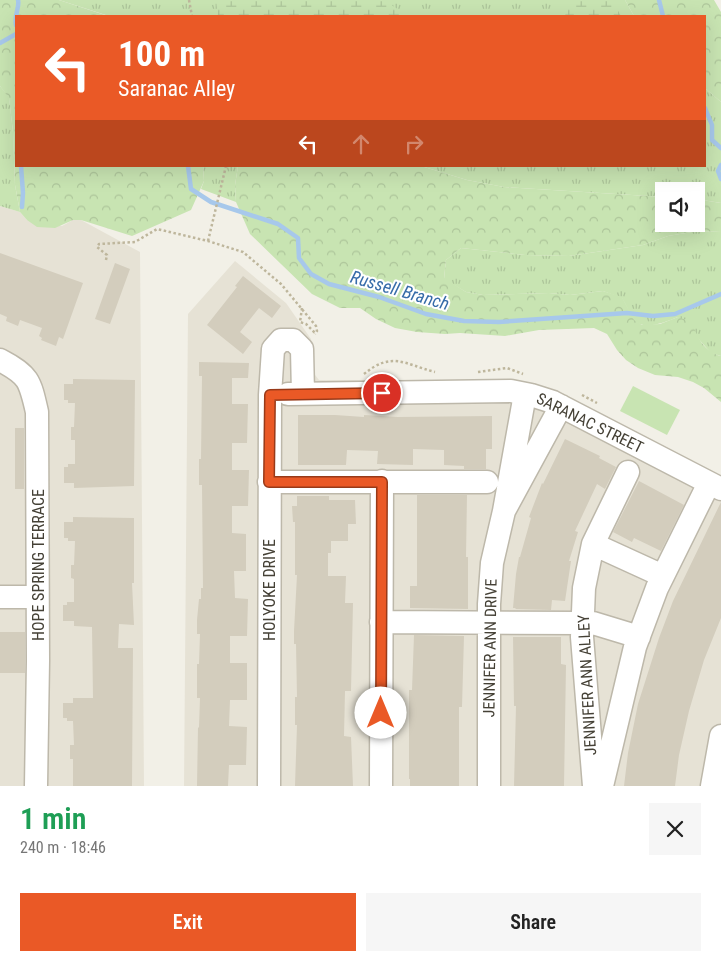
<!DOCTYPE html>
<html lang="en">
<head>
<meta charset="utf-8">
<style>
  body { margin:0; font-family:"Roboto Condensed",sans-serif; background:#f6f6f6; color:#222; height:100vh; display:flex; flex-direction:column; font-size:19px; white-space:nowrap }
  * { box-sizing:border-box; margin:0 }
  p { font-size:16px; color:#767676 }
  .icon { flex:none; width:28px; height:28px; fill:none; stroke:currentColor; stroke-width:2; stroke-linecap:round; stroke-linejoin:round }
  .map { position:relative; height:786px; overflow:hidden }
  .panel { display:flex; flex-direction:column; background:#fff; flex:1 }
  .panel>* { flex:none }
  .hud { position:absolute; left:15px; top:15px; width:691px; height:152px; border-radius:0px; box-shadow:0 5px 20px #0002; background:#ea5926; color:#fff; overflow:hidden }
  .controls { position:absolute; left:655px; top:182px; display:grid; gap:10px }
  .controls a { display:grid; place-items:center; width:50px; height:50px; border-radius:0px; background:#fff; box-shadow:0 5px 20px #0002; font-size:25px }
  .pin { position:absolute; display:grid; place-items:center; width:42px; height:42px; color:#fff; margin:-21px; border:2px solid #fff; border-radius:50%; box-shadow:0 1px 5px #0007 }
  .me { position:absolute; width:55px; margin:-28px; rotate:0deg; stroke-linejoin:round; filter:drop-shadow(0 0 4px #0008) }
  .turn { display:flex; align-items:center; gap:18px; height:105px; padding:0 20px; font-size:22px }
  .turn .icon { width:65px; height:65px; stroke-width:2.5 }
  .turn b { display:block; font-size:35px; line-height:42px }
  .lanes { display:flex; align-items:center; height:48px; padding:0 20px; background:#0003; justify-content:center; gap:25px; direction:ltr }
  .lanes .off { opacity:.35 }
  .round { display:grid; place-items:center; flex:none; width:52px; height:52px; border-radius:0px; background:#f6f6f6 }
  .head { display:flex; align-items:center; justify-content:space-between; height:85px; padding:0 20px }
  h1 { font-size:30px; font-weight:600; line-height:38px; color:#1e9e55 }
  .button { display:flex; gap:10px; margin-top:auto; padding:10px 20px }
  .button a { flex:1; height:58px; border-radius:0px; background:#ea5926; color:#fff; font-size:20px; font-weight:600; line-height:58px; text-align:center }
  .button a+a { background:#f6f6f6; color:#222 }
  .map>svg:first-child { display:block }
  .residential { fill:#e6e2d5 }
  .grass { fill:url(#grass-tufts) }
  .forest { fill:url(#forest-crowns) }
  .wetland { fill:url(#wetland-marsh) }
  .park { fill:#c8e4b2 }
  .lines { fill:none; stroke-linecap:round; stroke-linejoin:round }
  .stream { stroke:#a7c8eb; stroke-width:4.5 }
  .building { fill:#d3cdbd }
  .minor-casing { stroke:#bdb8aa; stroke-width:25 }
  .path { stroke:#beb69c; stroke-width:2.5; stroke-dasharray:2.5 2.5; stroke-linecap:butt }
  .minor { stroke:#fff; stroke-width:22 }
  .route-casing { stroke:#983a19; stroke-width:12 }
  .route { stroke:#ea5926; stroke-width:9 }
  .labels { text-anchor:middle; dominant-baseline:central; stroke-width:4; stroke-linejoin:round; paint-order:stroke }
  .street-label { font-size:16px; fill:#454136; stroke:#fff }
  .water-label { font-size:18px; font-style:italic; fill:#376ca9; stroke:#fff }
</style>
</head>
<body>
<div class="map">
<svg width="721" height="786" viewBox="0 0 721 786">
  <defs>
    <pattern id="grass-tufts" width="24" height="20" patternUnits="userSpaceOnUse" patternTransform="scale(1.25)"><rect width="24" height="20" fill="#c8e4b2"/><path d="M3 7l-1-3M5 7V3M7 7l1-3M15 17l-1-3M17 17v-4M19 17l1-3" fill="none" stroke="#adc59a"/></pattern>
    <pattern id="forest-crowns" width="20" height="18" patternUnits="userSpaceOnUse" patternTransform="scale(1.25)"><rect width="20" height="18" fill="#c8e4b2"/><path d="M2 6a3 3 0 1 1 6 0M12 15a3 3 0 1 1 6 0" fill="none" stroke="#adc59a"/></pattern>
    <pattern id="wetland-marsh" width="20" height="14" patternUnits="userSpaceOnUse" patternTransform="scale(1.25)"><rect width="20" height="14" fill="#c8e4b2"/><path d="M1 5h8M5 5V1M11 12h8M15 12V8" fill="none" stroke="#adc59a"/></pattern>
  </defs>
  <rect width="100%" height="100%" fill="#f2f0e7"/>
  <path class="residential" d="M0,206l20,6 7,8 35,6 11,-6h8l59,32 4,534h-144z
    M235,261l51,42 25,36 2,12 -3,5 2,15 7,9 168,1 234,97v308h-537l4,-472z"/>
  <path class="grass" d="M59,0h566l9,16h-525z
    M0,86l9,11 4,35 2,53 5,27 -20,-6z
    M705,88l16,14v101l-25,-4v-8h-32v6l-160,-10 -37,-7 -46,-14h284z
    M203,166h35l-3,19 1,17 -35,-13 3,-8z
    M698,231l23,1v124l-10,-3 -15,-17 -18,-19c-13,5 -35,15 -45,2 -4,-6 -7,-15 -11,-21l-19,-7 -33,4 -21,-2 -66,2 -17,-3 -22,-13 2,-19 15,-12 64,7 44,1 74,-11 25,-9z"/>
  <path class="forest" d="M0,0h59l49,16h-92v150h187l1,15 -13,29 -59,26 -51,-16h-8l-18,8 -18,-1 -10,-7 -7,-8 -5,-27 -2,-53 -4,-34 -9,-12z
    M625,0h89l7,12v90l-16,-14v-72h-71z
    M238,166h183l46,14 37,7 160,10v27h32v-25l25,4v29l-23,-1 -30,5 -25,9 -74,11 -44,-1 -64,-7 -15,12 -2,18 22,14 17,3 66,-2 21,2 33,-4 19,6 12,23 8,5 18,-1 18,-7 14,5c5,16 13,30 29,34v46l-17,-14 -11,-6 -15,-5 -23,-2 -17,-7 -12,-8 -9,-10 -10,-16 -13,-6 -55,2 -34,6 -45,-3 -15,1 -28,-2 -22,-4 -19,-9 -16,-11h-20l-28,-14 -62,-60 -14,-32 -1,-17z"/>
  <path class="wetland" d="M216,0h168l24,16h-190z
    M569,0h43l9,16h-56z"/>
  <path class="park" d="M633,386l47,24 -13,25 -47,-24z"/>
  <g class="lines">
    <path class="stream" d="M659,0l4,16
      M16,25c-2,-11 4,-18 2,-25
      M0,43l16,-9
      M705,108l7,17v15l9,8
      M721,165l-3,6 3,8
      M21,166l2,27 -1,14
      M188,166l3,23 20,13 67,22 20,14 1,20 12,16 18,10 50,13 47,17 38,7 35,1 128,-9 26,3 22,-2 46,-20"/>
  </g>
  <path class="building" d="M0,253l83,30 -20,56 -4,-2 -3,9 -15,-6 1,-2 -3,-2 3,-8 -22,-8 -2,6 -12,-5 1,-4 -7,-3z
    M115,263l15,6 -20,55 -15,-5z
    M243,276l38,30 -9,12 -13,-10 -19,24 12,10 -9,12 -36,-29 30,-38 -2,-1z
    M199,362l50,1 -1,15h-16v26h16l-1,39h-15v27h17l-1,36h-16v27l14,1v37h-12l1,27 13,1 -1,37h-17v27h17v37h-17l-1,26 18,1 -1,38h-17l-1,21h-31l1,-59 1,1 1,-30h-3v-34h2l1,-30h-3v-14l2,-21h2v-11h2l-1,-103h-3v-26h2l1,-83h-3z
    M73,379l62,1 -1,106 -60,2v-5h-10v-16h4v-3h7v-24h-4v-13h3l1,-24h-7v-3h-4v-16h9z
    M298,415h37l29,2v-2l34,2 94,-1v33h-6v20h-22v-3l-20,-1v-15l-31,-1v16l-36,-1 1,-13 -31,-1 -1,15h-48z
    M15,428h9v61h-9z
    M565,439l35,17 -1,2 17,9 -11,22 -8,-5 -22,47 3,1 -9,29h2l-6,40 -13,-1 -1,10 -36,-1 1,-1h-3l3,-34 3,-17h1l11,-39 -2,-1 13,-34 1,1z
    M639,481l45,24 -23,46 -27,-13 -2,4 -19,-10z
    M417,495h50l-1,62h2v52l-58,-1v-22h7z
    M297,496h32v4h26l1,24h-8v17h-17v12h-3v23h18l-1,27h8l-2,88h-6l-1,45 7,1 2,49h-58l2,-61h-2v-28h2l-1,-53h-2v-13l3,-56h-2v-53h-2l-1,-16h5z
    M721,502v116l-17,42 -15,51 -10,44 -4,31h-51l4,-33 10,-49 21,-66 14,-37z
    M73,517l61,1v65h-2l2,42 -15,-1 -1,24h15l-1,138h-59v-27h-3v-14h4l-1,-24h-6v-3h-4v-15h10v-5h20l-1,-71 -18,-1v-5h-11v-16h4v-3h7v-23l-3,-1v-13h3l1,-24h-7v-3h-4v-16h9z
    M0,632h25v41h-25z
    M414,635l50,1 -2,71h-3v79h-49v-7h-1v-89h3z
    M513,637h48v27l5,1 -2,121h-50l2,-80h-2z"/>
  <g class="lines">
    <defs>
      <path id="minor" d="M0,360c29,15 30,21 37,52l1,249 -2,125
        M288,394l223,-3 20,4 22,7 168,87
        M525,394l-21,117 57,-105
        M269,482h218
        M593,544l70,32
        M0,597h37
        M381,622l201,1h11l46,14
        M269,786l1,-391 3,-46 8,-9h12l9,9 1,45
        M381,786l1,-305
        M489,786v-182l3,-41 12,-52
        M594,786l-12,-149 2,-49 9,-44 35,-72
        M602,786l33,-139 22,-59 52,-105
        M712,786l9,-50"/>
    </defs>
    <use href="#minor" class="minor-casing"/>
    <path class="path" d="M189,0l3,16
      M208,241l18,-75
      M106,260l1,-5 -10,-8 2,-3 36,-2 22,-13 51,12 35,11 38,32 35,42 1,5 -2,3
      M302,308l-2,14 6,2 9,9
      M478,372l29,-4 16,6
      M364,374c28,-23 40,-10 71,-2
      M582,395l15,8"/>
    <use href="#minor" class="minor"/>
  </g>
  <g class="lines">
    <defs>
      <path id="route" d="M381,713l1,-231h-113l1,-87 112,-2"/>
    </defs>
    <use href="#route" class="route-casing"/>
    <use href="#route" class="route"/>
  </g>
  <g class="labels">
    <g class="street-label">
      <text transform="translate(590 423) rotate(26)">SARANAC STREET</text>
      <text transform="translate(38 565) rotate(-90)">HOPE SPRING TERRACE</text>
      <text transform="translate(269 590) rotate(-90)">HOLYOKE DRIVE</text>
      <text transform="translate(490 648) rotate(-89)">JENNIFER ANN DRIVE</text>
      <text transform="translate(587 685) rotate(-93)">JENNIFER ANN ALLEY</text>
    </g>
    <g class="water-label">
      <text transform="translate(400 290) rotate(16)">Russell Branch</text>
    </g>
  </g>
</svg>
<div class="controls">
<a><svg class="icon" aria-label="sound" viewBox="0 0 24 24"><path d="M4 9h4l5-4v14l-5-4H4zM17 9q2 3 0 6"/></svg></a>
</div>
<div class="pin" style="left:382px;top:393px;background:#d93025"><svg class="icon" aria-label="arrive" viewBox="0 0 24 24"><path d="M6 21V4h12l-3 4 3 4H6"/></svg></div>
<svg class="me" style="left:381px;top:713px" viewBox="-20 -20 40 40"><circle r="19" fill="#fff"/><path d="M0-13L10 11 0 6-10 11z" fill="#ea5926"/></svg>
<div class="hud">
<div class="turn"><svg class="icon" aria-label="left" viewBox="0 0 24 24"><path d="M17 20v-9H6M10 6l-5 5 5 5"/></svg><div><b>100 m</b>Saranac Alley</div></div>
<div class="lanes"><svg class="icon" aria-label="left" viewBox="0 0 24 24"><path d="M17 20v-9H6M10 6l-5 5 5 5"/></svg><svg class="icon off" aria-label="ahead" viewBox="0 0 24 24"><path d="M12 20V5M6 11l6-6 6 6"/></svg><svg class="icon off" aria-label="right" viewBox="0 0 24 24"><path d="M7 20v-9h11M14 6l5 5-5 5"/></svg></div>
</div>
</div>
<section class="panel">
<div class="head"><div><h1>1 min</h1><p>240 m · 18:46</p></div><a class="round"><svg class="icon" aria-label="close" viewBox="0 0 24 24"><path d="M6 6l12 12M18 6L6 18"/></svg></a></div>
<div class="button"><a>Exit</a><a>Share</a></div>
</section>
</body>
</html>
